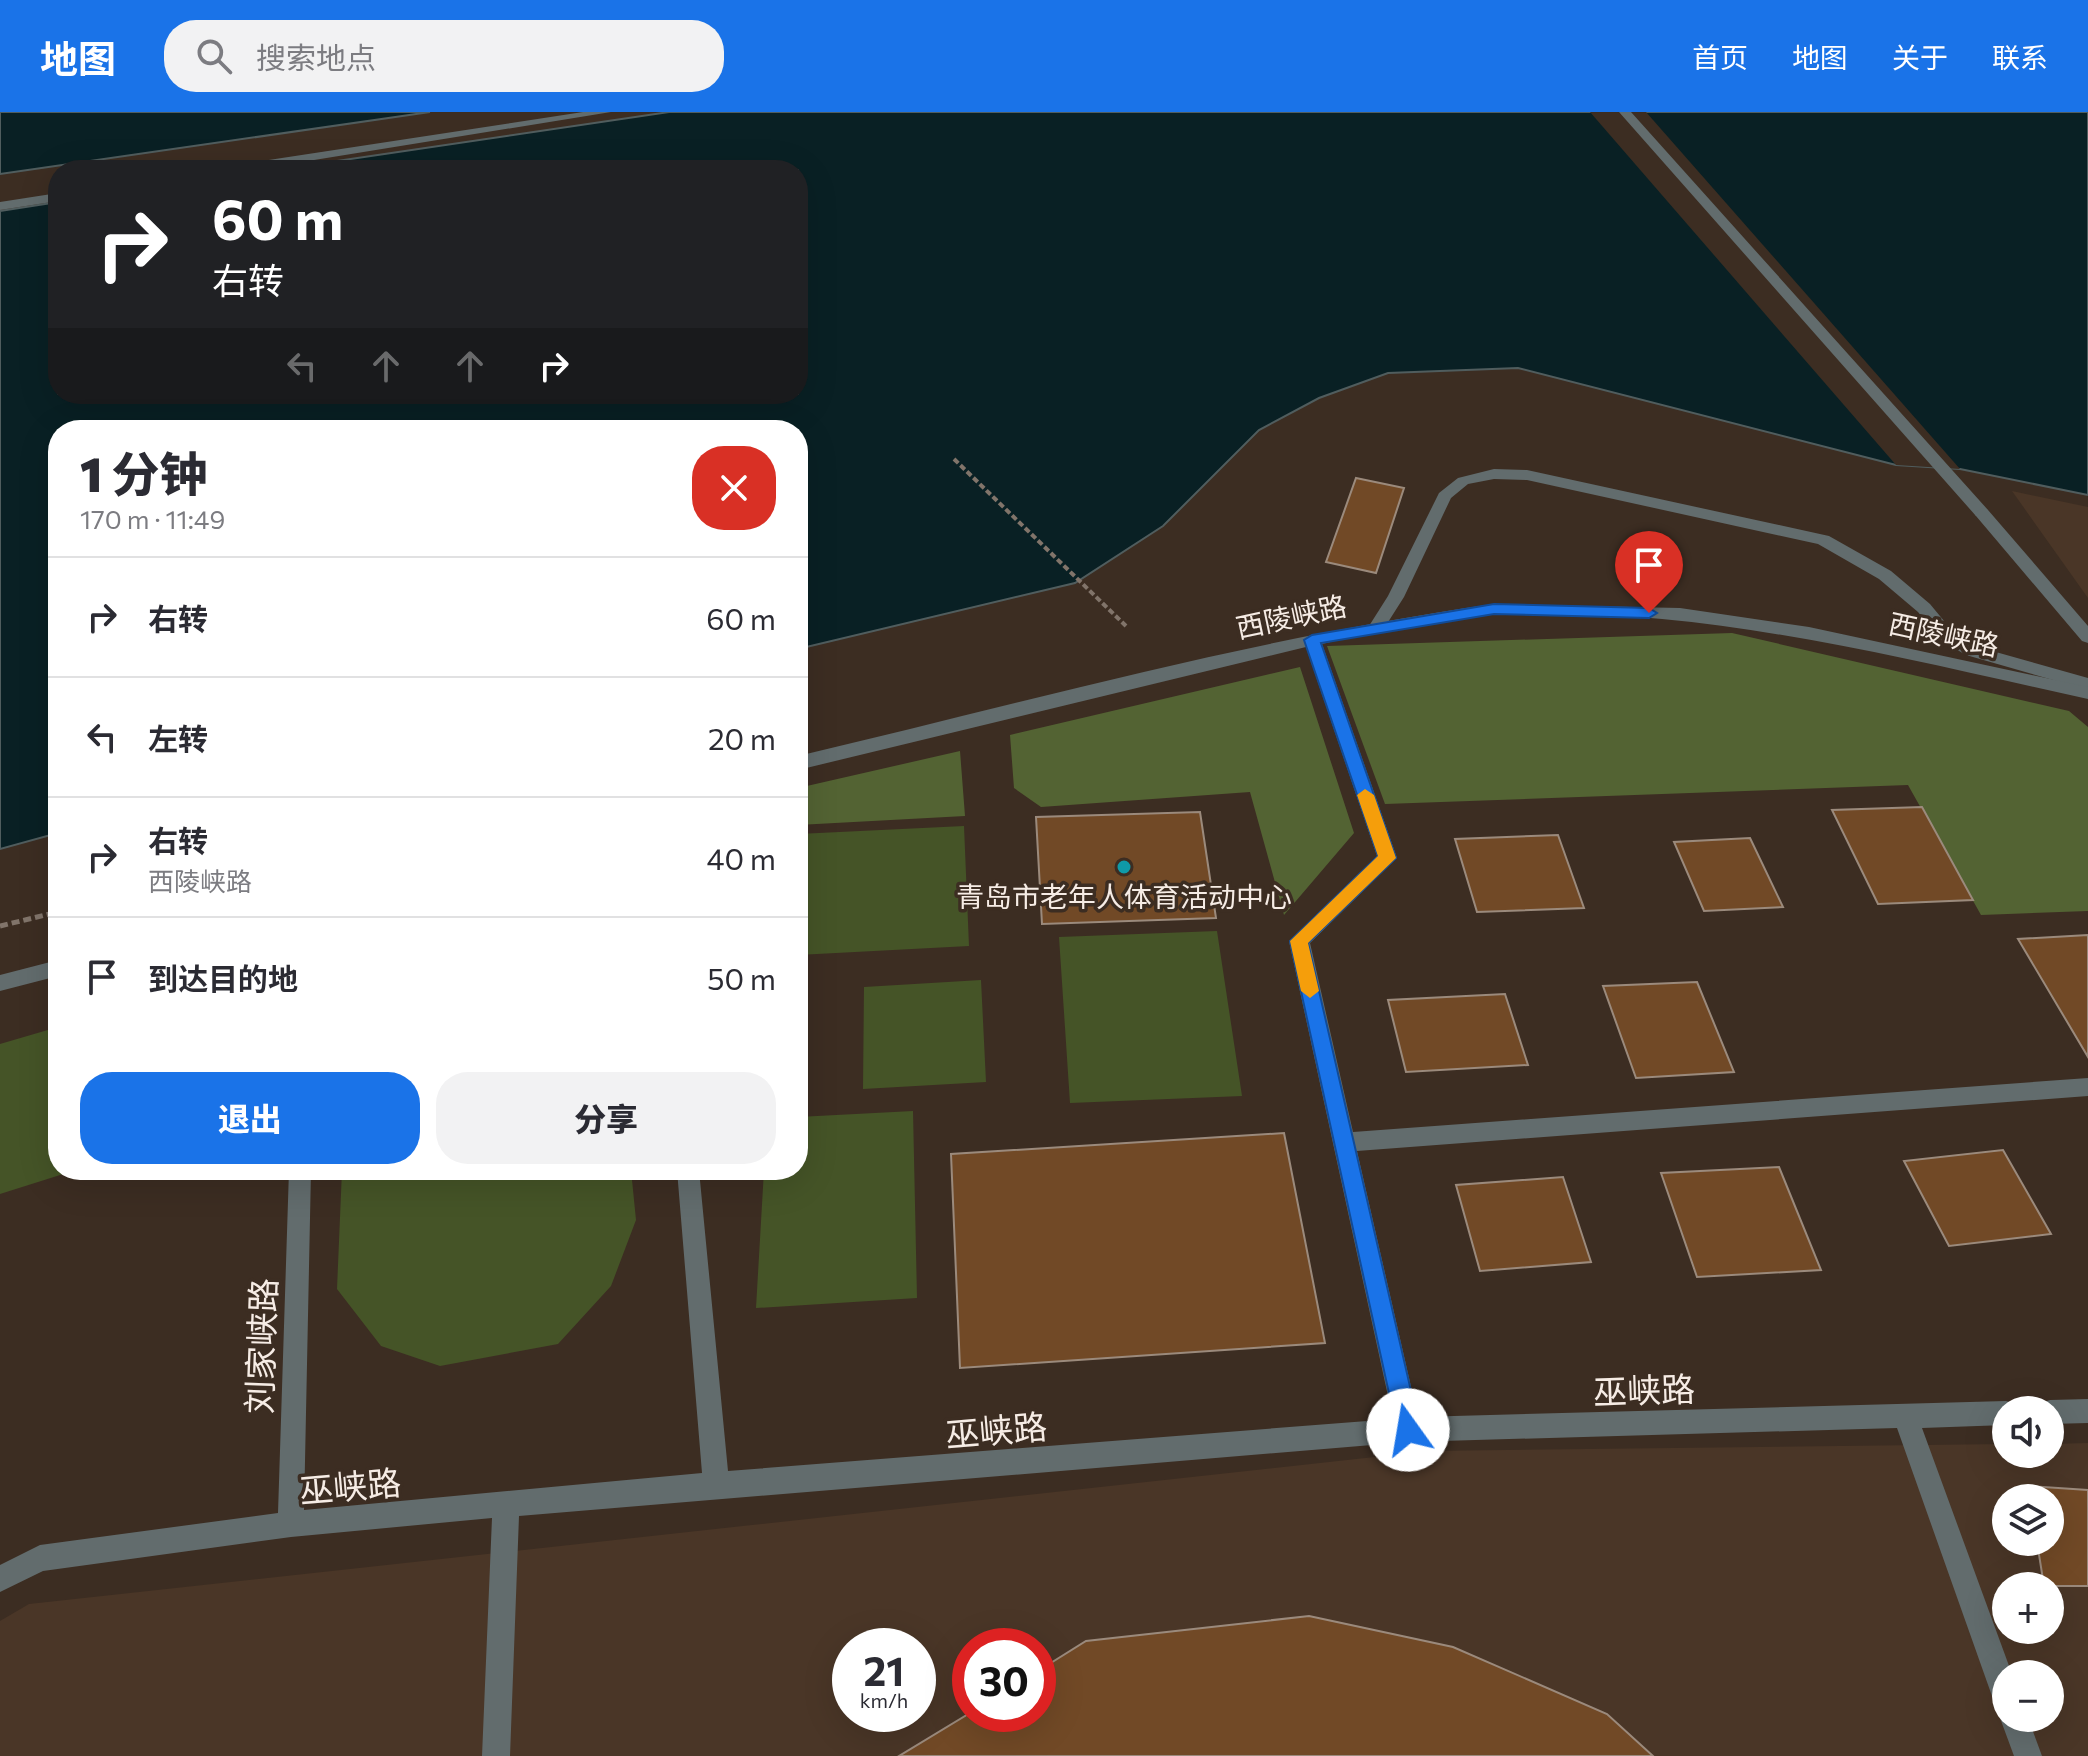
<!DOCTYPE html>
<html lang="zh">
<head>
<meta charset="utf-8">
<style>
  body { margin:0; font-family:Commissioner,"Noto Sans SC",sans-serif; background:#f2f2f3; color:#2b2b33; height:100vh; display:flex; flex-direction:column; font-size:30px; white-space:nowrap }
  * { box-sizing:border-box; margin:0 }
  p { font-size:26px; color:#7c7c81 }
  .icon { flex:none; width:44px; height:44px; fill:none; stroke:currentColor; stroke-width:2; stroke-linecap:round; stroke-linejoin:round }
  .map { position:relative; flex:1; overflow:hidden }
  .side { position:absolute; left:48px; top:308px; width:760px; height:760px; display:flex; flex-direction:column; background:#fff; border-radius:32px; box-shadow:0 8px 32px #0002 }
  .side>* { flex:none }
  .banner { position:absolute; left:48px; top:48px; width:760px; height:244px; border-radius:32px; box-shadow:0 8px 32px #0002; background:#202124; color:#fff; overflow:hidden }
  .buttons { position:absolute; left:1992px; top:1284px; display:grid; gap:16px }
  .buttons a { display:grid; place-items:center; width:72px; height:72px; border-radius:50%; background:#fff; box-shadow:0 8px 32px #0002; font-size:40px }
  .speed { position:absolute; left:832px; top:1516px; display:flex; gap:16px; font-size:40px; font-weight:700; text-align:center }
  .speed>* { display:grid; place-content:center; width:104px; height:104px; border-radius:50%; background:#fff; box-shadow:0 8px 32px #0002; line-height:1 }
  .speed small { font-size:20px; font-weight:400 }
  .speed .limit { border:12px solid #d22; background:#fff; color:#111 }
  .pin { position:absolute; display:grid; place-items:center; width:68px; height:68px; color:#fff; margin:-82px -34px; border-radius:50% 50% 50% 0; rotate:-45deg; box-shadow:0 0 8px #0007 }
  .pin .icon { rotate:45deg }
  .me { position:absolute; width:88px; margin:-44px; rotate:347deg; stroke-linejoin:round; filter:drop-shadow(0 0 6px #0008) }
  .turn { display:flex; align-items:center; gap:28px; height:168px; padding:0 32px; font-size:36px }
  .turn .icon { width:104px; height:104px; stroke-width:2.5 }
  .turn b { display:block; font-size:56px; line-height:68px }
  .lanes { display:flex; align-items:center; height:76px; padding:0 32px; background:#0003; justify-content:center; gap:40px; direction:ltr }
  .lanes .off { opacity:.35 }
  .round { display:grid; place-items:center; flex:none; width:84px; height:84px; border-radius:32px; background:#f2f2f3 }
  .summary { display:flex; align-items:center; justify-content:space-between; height:136px; padding:0 32px }
  h1 { font-size:48px; font-weight:800; line-height:60px }
  .primary-button { display:flex; gap:16px; margin-top:auto; padding:16px 32px }
  .primary-button a { flex:1; height:92px; border-radius:32px; background:#1a73e8; color:#fff; font-size:32px; font-weight:800; line-height:92px; text-align:center }
  .primary-button a+a { background:#f2f2f3; color:#2b2b33 }
  ul { padding:0; list-style:none }
  li { display:flex; align-items:center; gap:24px; height:120px; padding:0 32px; border-top:2px solid #e1e1e2 }
  li div { flex:1 }
  li b { display:block; font-size:30px }
  li em { font-style:normal }
  header { display:flex; align-items:center; gap:48px; box-sizing:border-box; height:112px; padding:0 40px; background:#1a73e8; color:#fff }
  header strong { font-size:38px }
  nav { display:flex; gap:44px; margin-inline-start:auto; font-size:28px }
  .search { width:560px; height:72px; background:#f2f2f3; display:flex; align-items:center; gap:20px; box-sizing:border-box; padding:0 28px; border-radius:32px; color:#7c7c81; font-size:30px }
  .map>svg:first-child { display:block }
  .built { fill:#4a3627; fill-rule:evenodd }
  .green { fill:#455427 }
  .forest { fill:#536333 }
  .water { fill:#092024; stroke:#505d5e; stroke-width:2 }
  .pier { fill:#3c2d22 }
  .building { fill:#714926; stroke:#9b8a7c; stroke-width:2 }
  .lines { fill:none; stroke-linecap:round; stroke-linejoin:round }
  .path-far1 { stroke:#81746a; stroke-width:4; stroke-dasharray:6 3; stroke-linecap:butt }
  .path { stroke:#81746a; stroke-width:5; stroke-dasharray:8 4; stroke-linecap:butt }
  .lane { fill:#626c6d; fill-rule:evenodd }
  .street { fill:#626c6d; fill-rule:evenodd }
  .route { fill:#1a73e8; stroke:#114b97; stroke-width:2 }
  .slow { fill:#f59e0b }
  .culture-dot { fill:#0f9aa8; stroke:#3c2d22; stroke-width:3 }
  .labels { text-anchor:middle; dominant-baseline:central; stroke-width:7; stroke-linejoin:round; paint-order:stroke }
  .street-label { font-size:28px; fill:#f6ece5; stroke:#3c2d22 }
  .poi-label { font-size:28px; fill:#f6ece5; stroke:#3c2d22 }
  .near-street-label { font-size:34px; fill:#f6ece5; stroke:#3c2d22 }
</style>
</head>
<body>
<header>
<strong>地图</strong>
<div class="search"><svg class="icon" aria-label="search" viewBox="0 0 24 24"><circle cx="10" cy="10" r="6"/><path d="M15 15l6 6"/></svg>搜索地点</div>
<nav><a>首页</a><a>地图</a><a>关于</a><a>联系</a></nav>
</header>
<div class="map">
<svg width="2088" height="1644" viewBox="0 0 2088 1644">
  <rect width="100%" height="100%" fill="#3c2d22"/>
  <path class="built" d="M2012,379l76,16v91z
    M2088,1331v313h-2088v-135l29,-17 1400,-153 577,-7v10h44v-10zM2006,1386h44v44h-44zM2006,1474h44v44h-44zM850,1534h68v68h-68zM970,1534h68v68h-68zM2006,1562h44v44h-44z"/>
  <path class="green" d="M964,714l5,120 -171,9v-121z
    M1217,819l25,165 -172,7 -11,-166z
    M981,868l5,102 -123,7 1,-102z
    M58,915v143h18l-76,24v-150z
    M913,999l4,187 -161,10 8,-138h34v-53z
    M342,1058h289l5,50 -25,66 -53,58 -118,22 -59,-20 -44,-57z"/>
  <path class="forest" d="M1732,521l337,78 19,16v184l-107,4 -73,-130 -523,19 -58,-158z
    M1300,555l54,166 -70,82 -34,-123 -209,15 -27,-19 -4,-53z
    M960,639l5,65 -167,9v-37z"/>
  <path class="water" d="M0,0h430l-430,62z
    M669,0h1419v383l-128,-26 -64,-4 -378,-97 -130,5 -69,25 -60,32 -96,96 -88,57 -277,66v-219h-740v403l-58,16v-638l58,-9v192h740v-224h-522z"/>
  <path class="pier" d="M1590,0h56l314,357 -64,-4z"/>
  <path class="building" d="M1356,366l48,10 -28,85 -50,-11z
    M1922,695l51,93 -95,4 -46,-94z
    M1200,700l16,106 -174,6 -6,-107z
    M1558,723l26,73 -107,4 -22,-73z
    M1750,726l33,69 -79,4 -30,-69z
    M2088,823v122l-70,-118z
    M1697,870l37,90 -98,6 -33,-92z
    M1505,882l23,71 -122,7 -18,-72z
    M1284,1021l41,210 -365,25 -9,-214z
    M2003,1038l48,84 -102,12 -45,-85z
    M1779,1055l42,103 -124,7 -36,-104z
    M1563,1065l28,85 -111,9 -24,-86z
    M2029,1374l59,4v96h-44l-7,-44h13v-44h-19z
    M1309,1504l144,31 154,67 46,42h-754l71,-43 68,1v-43l48,-30z"/>
  <g class="lines">
    <path class="path-far1" d="M954,347l172,167"/>
    <path class="path" d="M0,814l58,-14"/>
    <path class="lane" d="M583,0h28l-358,58h-29l6,-4z
      M1619,0h12l357,398v6h-12z
      M58,81v8l-58,9v-8z
      M1494,357l33,1 302,66 62,35 39,33 24,29 24,14 110,31v12l-122,-35 -24,-14 -24,-29 -39,-33 -61,-35 -291,-64 -33,-1 -26,5 -17,14 -47,99 -21,33h-12l-2,-4 19,-30 51,-103 19,-15z"/>
    <path class="street" d="M1982,396l6,2 100,116v17l-6,-2 -106,-125 -2,-3z
      M1494,492l186,4 129,19 279,60v12c-197,-43 -390,-94 -593,-85 -57,3 -117,17 -173,30l75,214 -87,85 43,189 735,-54v18l-731,55 61,266 588,-16 9,3 2,6h-11v15l-84,3 90,246h-6v44h22l14,38h-28l-14,-38 4,-9 -8,-3 -4,-10 -95,-268 -489,14 -889,74 -9,240h-28l10,-238 -201,19 -248,34 -43,21v-27l40,-20 238,-32 11,-343h22l-7,340 398,-37 -25,-303h22l29,301 665,-52 -104,-478 88,-85 -71,-209 -508,123v-14c231,-55 461,-119 696,-152z
      M58,848v16l-58,15v-16z
      M2088,1287v24l-38,1v-14h-12l3,-7 9,-3z"/>
  </g>
  <path class="route" d="M1494,492l155,4 8,5 -8,5 -155,-4 -173,29 75,215 -88,85 112,487 -4,8 -8,4 -8,-4 -3,-8 -107,-489 88,-85 -74,-216 8,-5z"/>
  <path class="slow" d="M1365,677l9,6 22,63 -88,85 11,48 -9,7 -9,-7 -11,-50 88,-85 -21,-61z"/>
  <circle class="culture-dot" cx="1124" cy="755" r="8"/>
  <g class="labels">
    <g class="street-label">
      <text transform="translate(1291 504) rotate(-12)">西陵峡路</text>
      <text transform="translate(1944 522) rotate(12)">西陵峡路</text>
    </g>
    <g class="poi-label">
      <text x="1124" y="784">青岛市老年人体育活动中心</text>
    </g>
    <g class="near-street-label">
      <text transform="translate(260 1234) rotate(-88)">刘家峡路</text>
      <text transform="translate(1644 1277) rotate(-2)">巫峡路</text>
      <text transform="translate(996 1317) rotate(-5)">巫峡路</text>
      <text transform="translate(350 1373) rotate(-5)">巫峡路</text>
    </g>
  </g>
</svg>
<div class="buttons">
<a><svg class="icon" aria-label="sound" viewBox="0 0 24 24"><path d="M4 9h4l5-4v14l-5-4H4zM17 9q2 3 0 6"/></svg></a>
<a><svg class="icon" aria-label="layers" viewBox="0 0 24 24"><path d="M12 4l9 5-9 5-9-5zM3 14l9 5 9-5"/></svg></a>
<a>+</a>
<a>−</a>
</div>
<div class="speed"><div>21<small>km/h</small></div><div class="limit">30</div></div>
<div class="pin" style="left:1649px;top:501px;background:#d93025"><svg class="icon" aria-label="arrive" viewBox="0 0 24 24"><path d="M6 21V4h12l-3 4 3 4H6"/></svg></div>
<svg class="me" style="left:1408px;top:1318px" viewBox="-20 -20 40 40"><circle r="19" fill="#fff"/><path d="M0-13L10 11 0 6-10 11z" fill="#1a73e8"/></svg>
<div class="banner">
<div class="turn"><svg class="icon" aria-label="right" viewBox="0 0 24 24"><path d="M7 20v-9h11M14 6l5 5-5 5"/></svg><div><b>60 m</b>右转</div></div>
<div class="lanes"><svg class="icon off" aria-label="left" viewBox="0 0 24 24"><path d="M17 20v-9H6M10 6l-5 5 5 5"/></svg><svg class="icon off" aria-label="ahead" viewBox="0 0 24 24"><path d="M12 20V5M6 11l6-6 6 6"/></svg><svg class="icon off" aria-label="ahead" viewBox="0 0 24 24"><path d="M12 20V5M6 11l6-6 6 6"/></svg><svg class="icon" aria-label="right" viewBox="0 0 24 24"><path d="M7 20v-9h11M14 6l5 5-5 5"/></svg></div>
</div>
<section class="side">
<div class="summary"><div><h1>1 分钟</h1><p>170 m · 11:49</p></div><a class="round" style="background:#d93025;color:#fff"><svg class="icon" aria-label="close" viewBox="0 0 24 24"><path d="M6 6l12 12M18 6L6 18"/></svg></a></div>
<ul>
<li><svg class="icon" aria-label="right" viewBox="0 0 24 24"><path d="M7 20v-9h11M14 6l5 5-5 5"/></svg><div><b>右转</b></div><em>60 m</em></li>
<li><svg class="icon" aria-label="left" viewBox="0 0 24 24"><path d="M17 20v-9H6M10 6l-5 5 5 5"/></svg><div><b>左转</b></div><em>20 m</em></li>
<li><svg class="icon" aria-label="right" viewBox="0 0 24 24"><path d="M7 20v-9h11M14 6l5 5-5 5"/></svg><div><b>右转</b><p>西陵峡路</p></div><em>40 m</em></li>
<li><svg class="icon" aria-label="arrive" viewBox="0 0 24 24"><path d="M6 21V4h12l-3 4 3 4H6"/></svg><div><b>到达目的地</b></div><em>50 m</em></li>
</ul>
<div class="primary-button"><a>退出</a><a>分享</a></div>
</section>
</div>
</body>
</html>
